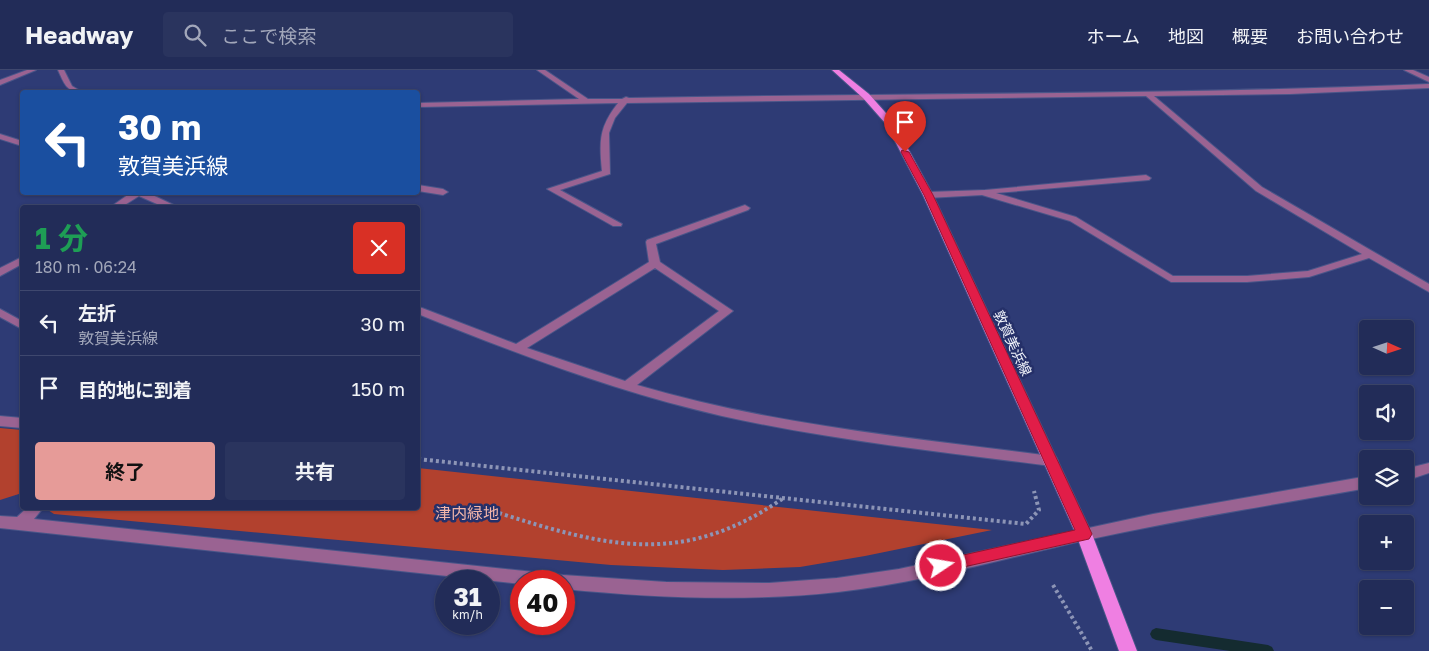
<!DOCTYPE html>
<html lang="ja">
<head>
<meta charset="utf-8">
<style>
  body { margin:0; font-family:"Golos Text","Noto Sans JP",sans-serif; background:#2a345e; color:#f1f3f6; height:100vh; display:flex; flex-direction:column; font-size:19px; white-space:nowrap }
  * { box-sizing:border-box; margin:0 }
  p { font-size:16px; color:#a2a7ba }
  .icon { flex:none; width:28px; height:28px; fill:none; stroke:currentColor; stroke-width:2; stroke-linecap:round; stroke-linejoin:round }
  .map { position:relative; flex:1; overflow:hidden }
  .sheet { position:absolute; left:20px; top:135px; width:400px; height:305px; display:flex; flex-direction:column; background:#222c58; border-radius:5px; box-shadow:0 1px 4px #0004,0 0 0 1px #3f486e }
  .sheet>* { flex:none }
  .hud { position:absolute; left:20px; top:20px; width:400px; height:105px; border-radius:5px; box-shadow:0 1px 4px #0004,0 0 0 1px #3f486e; background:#1a4fa0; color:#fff; overflow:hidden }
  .needle { width:32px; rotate:93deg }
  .tools { position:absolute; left:1359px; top:250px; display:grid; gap:10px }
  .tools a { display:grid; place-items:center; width:55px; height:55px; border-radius:5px; background:#222c58; box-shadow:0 1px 4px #0004,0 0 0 1px #3f486e; font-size:25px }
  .speed { position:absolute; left:435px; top:500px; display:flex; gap:10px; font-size:25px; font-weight:700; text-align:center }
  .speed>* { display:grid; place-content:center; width:65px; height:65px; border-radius:50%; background:#222c58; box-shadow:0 1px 4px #0004,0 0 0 1px #3f486e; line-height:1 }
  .speed small { font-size:12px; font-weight:400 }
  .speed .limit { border:8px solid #d22; background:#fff; color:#111 }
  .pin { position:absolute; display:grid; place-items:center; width:42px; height:42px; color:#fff; margin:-51px -21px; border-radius:50% 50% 50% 0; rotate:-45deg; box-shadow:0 0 5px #0007 }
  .pin .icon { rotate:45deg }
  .me { position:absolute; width:55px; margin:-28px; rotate:78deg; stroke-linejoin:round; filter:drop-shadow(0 0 4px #0008) }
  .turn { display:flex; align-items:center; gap:18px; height:105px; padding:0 15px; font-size:22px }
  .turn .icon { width:65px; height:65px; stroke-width:2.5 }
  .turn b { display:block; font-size:35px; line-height:42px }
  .round { display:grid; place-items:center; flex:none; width:52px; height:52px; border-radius:5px; background:#2a345e }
  .overview { display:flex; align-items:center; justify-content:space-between; height:85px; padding:0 15px }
  h1 { font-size:30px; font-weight:700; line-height:38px; color:#1e9e55 }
  .primary-button { display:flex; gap:10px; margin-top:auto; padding:10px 15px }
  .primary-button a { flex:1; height:58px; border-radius:5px; background:#e69b98; color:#111; font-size:20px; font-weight:700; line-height:58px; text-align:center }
  .primary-button a+a { background:#2a345e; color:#f1f3f6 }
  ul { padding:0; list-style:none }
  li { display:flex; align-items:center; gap:15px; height:65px; padding:0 15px; border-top:1px solid #3f486e }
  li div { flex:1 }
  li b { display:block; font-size:19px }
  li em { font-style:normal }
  header { display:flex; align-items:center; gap:30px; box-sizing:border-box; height:70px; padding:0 25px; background:#222c58; border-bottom:1px solid #3f486e }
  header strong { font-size:24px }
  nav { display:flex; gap:28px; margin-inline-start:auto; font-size:18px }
  .search { width:350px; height:45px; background:#2a345e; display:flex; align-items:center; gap:12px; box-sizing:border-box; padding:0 18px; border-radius:5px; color:#a2a7ba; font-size:19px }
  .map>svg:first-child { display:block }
  .green { fill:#b2412e }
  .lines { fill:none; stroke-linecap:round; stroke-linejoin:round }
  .stream { fill:#142b30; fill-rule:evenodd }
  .minor-casing { stroke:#495588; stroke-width:2 }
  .major-casing { stroke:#495588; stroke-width:2 }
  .path { stroke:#8d95b6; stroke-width:4; stroke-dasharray:3 3; stroke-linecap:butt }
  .minor { fill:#9a6392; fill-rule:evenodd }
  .major { fill:#ef7fe2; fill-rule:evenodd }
  .route { fill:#e11d48; stroke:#92132f }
  .labels { text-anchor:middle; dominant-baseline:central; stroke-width:5; stroke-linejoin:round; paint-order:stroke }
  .street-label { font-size:14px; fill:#f1f4fb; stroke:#253069 }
  .near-park-label { font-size:16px; fill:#f2b5a9; stroke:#253069 }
</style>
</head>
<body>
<header>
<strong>Headway</strong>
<div class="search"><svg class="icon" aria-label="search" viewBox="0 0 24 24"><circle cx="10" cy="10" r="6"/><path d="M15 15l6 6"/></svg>ここで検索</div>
<nav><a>ホーム</a><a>地図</a><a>概要</a><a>お問い合わせ</a></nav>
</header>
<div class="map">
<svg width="1429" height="581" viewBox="0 0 1429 581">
  <rect width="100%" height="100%" fill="#2e3b75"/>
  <path class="green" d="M0,358l22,2v63l-22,7z
    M418,398l574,62 -127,26 -65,11 -77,3 -112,-5 -557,-51 -6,-4 1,-2h369z"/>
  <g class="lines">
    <path class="stream" d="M1156,558l112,17 4,2 2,4h-44l-74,-11 -4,-2 -2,-4 2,-4z"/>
    <defs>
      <path id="minor" d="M27,0h9l-36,15v-5z
        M58,0h6l8,16 10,6c-16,0 -18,-9 -24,-22z
        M537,0h8l43,29h34l4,-2 3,1c267,-5 534,-3 800,-14v4l-139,6 -136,2 108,91 167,97v8l-60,-34 -60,19 -62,5h-76l-101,-61 -88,-26 -54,3 -5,-3 5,-3 57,-2 161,-15 5,3 -2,2 -153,13 80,24 97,59h74l61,-5 54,-17 -106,-63 -110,-95 -519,7 -12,15 -6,15 1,41 -50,16 62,34 -1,2h-8l-66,-37 55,-18c-3,-30 -3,-44 16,-68l-200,4v-4l161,-4z
        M1404,0h9l16,7v5z
        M0,64l22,7v5l-22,-7z
        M418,115l25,4 5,3 -5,3 -25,-4z
        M132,122h14l34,16h-14l-27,-12 -19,12h-11z
        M745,135l5,3 -2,2 -92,34 4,18 73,49 -96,74c135,40 275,53 414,71l5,1 2,4 -2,4 -5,1c-110,-14 -221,-26 -329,-50 -105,-24 -205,-62 -304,-102v-7l4,1 94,36 133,-82 -3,-20 1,-2zM655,198l64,43 -94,70 -98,-33z
        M22,187v7l-22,12v-8z
        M0,239l22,12v8l-22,-12z
        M0,346l22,2v10l-22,-2z
        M1429,393v10l-24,8v-12z
        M1368,406v12c-96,17 -191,32 -286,53 -81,18 -161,42 -244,51 -91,10 -183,6 -274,-3v-8h-43v3l-521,-56v-12l17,1 10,-9h16l-9,11 529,56 103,7 103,1 68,-5 62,-9 254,-55z"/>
      <path id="major" d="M832,0h7l30,24 24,27 40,74 159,339 45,117h-18l-43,-117 -153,-339 -37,-71 -23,-26z"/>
    </defs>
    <use href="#minor" class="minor-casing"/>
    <use href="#major" class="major-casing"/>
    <path class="path" d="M418,389l608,65 13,-14 -5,-19
      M499,443c107,34 184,54 283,-14
      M1053,515l39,66"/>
    <use href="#minor" class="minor"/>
    <use href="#major" class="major"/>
  </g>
  <path class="route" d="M902,80l7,2 24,43 159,339 -3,5 -148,33 -5,-1 -2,-5 2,-4 5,-2 134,-30 -151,-335 -23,-43z"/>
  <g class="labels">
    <g class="street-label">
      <text transform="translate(1013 273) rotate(65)">敦賀美浜線</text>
    </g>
    <g class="near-park-label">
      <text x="467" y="443">津内緑地</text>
    </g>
  </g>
</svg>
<div class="tools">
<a><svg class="needle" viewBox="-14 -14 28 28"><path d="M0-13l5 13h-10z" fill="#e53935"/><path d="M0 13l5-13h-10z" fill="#a2a7ba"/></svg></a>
<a><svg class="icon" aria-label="sound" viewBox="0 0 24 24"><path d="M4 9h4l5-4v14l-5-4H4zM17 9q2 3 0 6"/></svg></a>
<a><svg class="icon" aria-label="layers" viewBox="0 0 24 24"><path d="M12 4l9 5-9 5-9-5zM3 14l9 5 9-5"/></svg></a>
<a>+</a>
<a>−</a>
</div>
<div class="speed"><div>31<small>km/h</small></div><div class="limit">40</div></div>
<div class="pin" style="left:905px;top:82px;background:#d93025"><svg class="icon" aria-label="arrive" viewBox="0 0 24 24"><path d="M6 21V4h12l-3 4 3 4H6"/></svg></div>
<svg class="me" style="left:941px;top:496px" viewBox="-20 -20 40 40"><circle r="17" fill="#e11d48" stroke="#fff" stroke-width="3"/><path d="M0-11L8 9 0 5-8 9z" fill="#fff"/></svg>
<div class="hud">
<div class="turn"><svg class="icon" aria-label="left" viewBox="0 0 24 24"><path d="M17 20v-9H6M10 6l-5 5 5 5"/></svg><div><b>30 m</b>敦賀美浜線</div></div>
</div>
<section class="sheet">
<div class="overview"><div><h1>1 分</h1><p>180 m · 06:24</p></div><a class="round" style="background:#d93025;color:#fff"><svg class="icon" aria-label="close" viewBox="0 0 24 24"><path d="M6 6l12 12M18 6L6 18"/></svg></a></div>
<ul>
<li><svg class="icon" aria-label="left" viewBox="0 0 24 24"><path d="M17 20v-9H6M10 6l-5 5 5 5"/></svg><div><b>左折</b><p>敦賀美浜線</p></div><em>30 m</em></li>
<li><svg class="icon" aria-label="arrive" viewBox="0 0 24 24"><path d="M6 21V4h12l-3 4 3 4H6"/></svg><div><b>目的地に到着</b></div><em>150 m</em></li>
</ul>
<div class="primary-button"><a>終了</a><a>共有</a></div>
</section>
</div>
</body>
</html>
